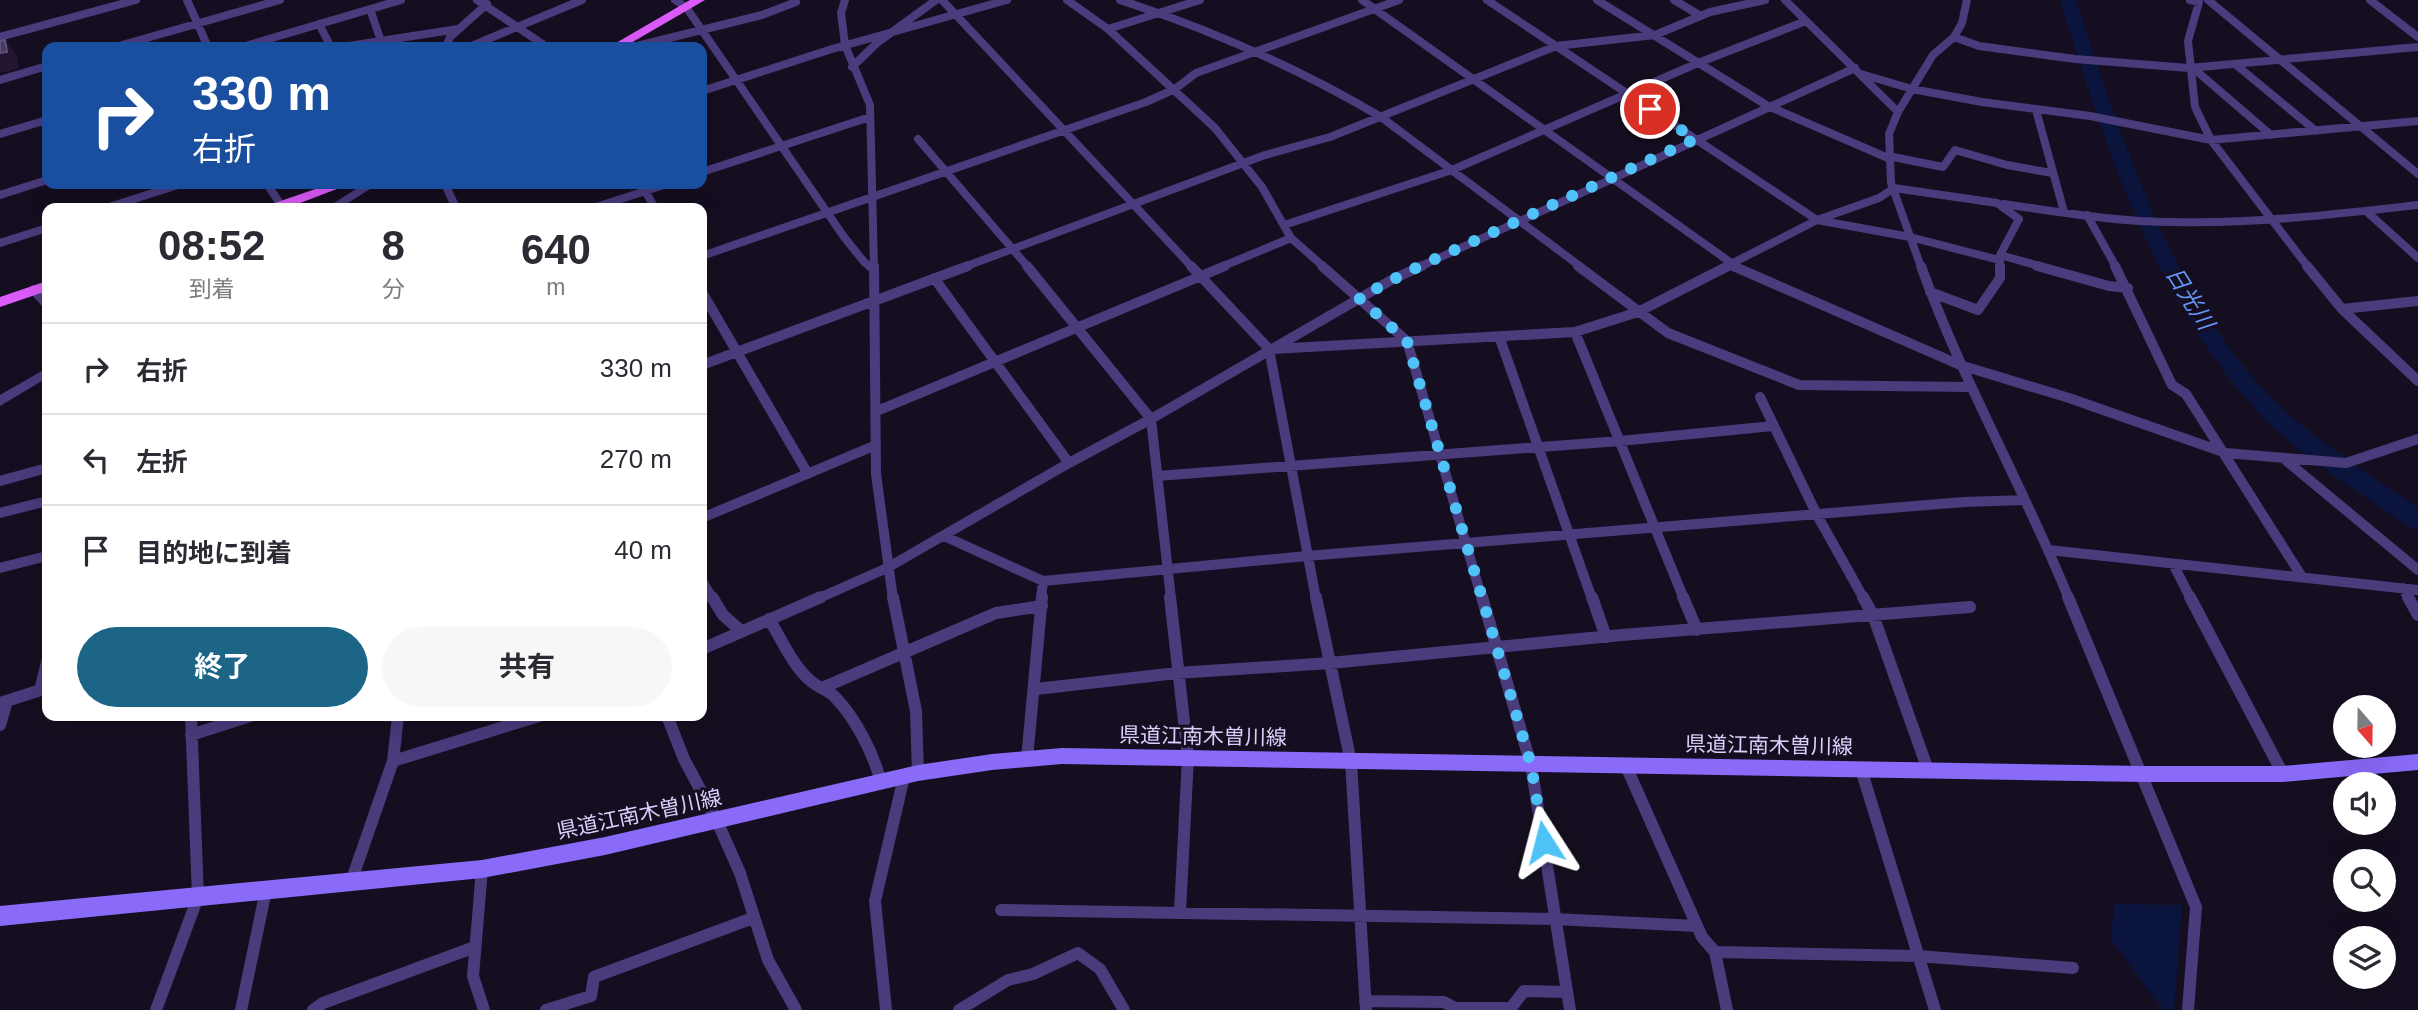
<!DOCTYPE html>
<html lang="ja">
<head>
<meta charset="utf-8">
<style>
  body { margin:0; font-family:Arial,"Noto Sans JP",sans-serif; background:#f7f7f7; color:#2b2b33; height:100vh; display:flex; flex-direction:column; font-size:26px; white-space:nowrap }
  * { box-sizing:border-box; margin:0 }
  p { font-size:23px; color:#7c7c81 }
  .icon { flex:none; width:38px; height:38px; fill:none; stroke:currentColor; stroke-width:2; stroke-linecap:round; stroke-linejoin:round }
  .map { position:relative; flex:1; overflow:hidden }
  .details { position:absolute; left:42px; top:203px; width:665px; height:518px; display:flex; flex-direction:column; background:#fff; border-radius:14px; box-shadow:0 7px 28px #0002 }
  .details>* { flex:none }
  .top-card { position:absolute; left:42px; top:42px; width:665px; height:147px; border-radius:14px; box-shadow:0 7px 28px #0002; background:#1a4fa0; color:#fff; overflow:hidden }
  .needle { width:46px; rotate:160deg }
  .tools { position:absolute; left:2333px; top:695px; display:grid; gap:14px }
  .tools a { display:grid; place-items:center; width:63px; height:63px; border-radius:50%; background:#fff; box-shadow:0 7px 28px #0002; font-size:35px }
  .pin { position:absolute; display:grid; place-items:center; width:60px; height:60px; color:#fff; margin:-30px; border:4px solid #fff; border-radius:50%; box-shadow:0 2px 7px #0007 }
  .me { position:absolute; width:77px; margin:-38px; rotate:351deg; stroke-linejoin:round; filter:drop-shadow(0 0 5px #0008) }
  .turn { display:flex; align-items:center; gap:24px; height:147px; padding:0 35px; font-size:32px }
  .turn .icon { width:91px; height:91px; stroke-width:2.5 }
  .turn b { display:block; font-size:49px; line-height:60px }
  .eta { display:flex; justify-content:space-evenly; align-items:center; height:119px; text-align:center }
  .eta b { font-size:42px; font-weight:700; line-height:49px }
  .primary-button { display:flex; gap:14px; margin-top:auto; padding:14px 35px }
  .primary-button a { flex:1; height:80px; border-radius:42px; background:#1c6587; color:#fff; font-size:28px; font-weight:700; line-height:80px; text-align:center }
  .primary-button a+a { background:#f7f7f7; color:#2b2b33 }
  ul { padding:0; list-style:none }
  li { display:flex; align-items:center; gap:21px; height:91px; padding:0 35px; border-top:2px solid #e1e1e2 }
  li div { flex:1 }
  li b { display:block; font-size:26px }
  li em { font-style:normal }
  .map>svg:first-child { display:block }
  .water { fill:#0b143c }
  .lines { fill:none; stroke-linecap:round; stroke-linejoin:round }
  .river { fill:#0b143c; fill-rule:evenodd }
  .minor-far2 { stroke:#4a3b7d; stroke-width:8 }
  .minor-far1 { stroke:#4a3b7d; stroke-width:10 }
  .minor { stroke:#4a3b7d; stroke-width:12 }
  .tertiary { fill:#4a3b7d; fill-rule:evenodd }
  .secondary { fill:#8a6bf9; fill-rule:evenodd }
  .primary { fill:#db5bf8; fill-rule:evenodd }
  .shaded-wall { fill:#221633 }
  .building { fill:#483a60; stroke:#605179; stroke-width:2 }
  .route { stroke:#4fc3f7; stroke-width:12; stroke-dasharray:0 21.6 }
  .labels { text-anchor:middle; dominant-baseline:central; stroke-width:6; stroke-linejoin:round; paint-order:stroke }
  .street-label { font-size:21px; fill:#ddcffd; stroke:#150e20 }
  .water-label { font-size:23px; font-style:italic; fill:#6296f8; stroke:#150e20 }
</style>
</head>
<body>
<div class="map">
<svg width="2418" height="1010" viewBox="0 0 2418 1010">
  <rect width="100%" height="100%" fill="#150e20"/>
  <path class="water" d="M2114,904l68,1 -8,105h-11l-52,-70z"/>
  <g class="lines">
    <path class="river" d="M2060,0h16c45,136 94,295 197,399 43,43 95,74 145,108v23l-9,-3c-52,-37 -112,-71 -155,-119 -102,-114 -150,-265 -194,-408z"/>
    <path class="minor-far2" d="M187,0l21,47
      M477,0l70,47
      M675,0l11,7 158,230 21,26 8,4
      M845,0l-4,13 4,32 25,60 4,162
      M942,0l250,267
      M1067,0l41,29 107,99 47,59 29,51 33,29
      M1120,0c92,30 178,68 261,117l200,150
      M1362,0l375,267
      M1487,0l330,220 93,17 89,23
      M1597,0l171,106 120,52
      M1674,0l27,16
      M1785,0l113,112 -9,22 2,49 30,84
      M2190,0l9,2 -11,39 7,66 16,33 97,127
      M2208,0l210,174
      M2370,0l48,37
      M370,9l13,38
      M319,24l12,23
      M1108,29l92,-29
      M0,37l136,-37
      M1954,37l25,9 96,13 114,9 229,-21
      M115,47l165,-47
      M242,47l159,-47
      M342,47l116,-18
      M446,47l4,-10 37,-33
      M469,47l113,-47
      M633,47l129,-32 34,-13 -2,-2
      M2235,64l81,67
      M852,67l25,-24 59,-43
      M2193,68l78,67
      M1861,74l51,15 70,13 108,14 121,24 207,-19
      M0,80l47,-14
      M702,91l130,-42 175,-49
      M2036,110l28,102
      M1898,112l35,-57 21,-18 8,-14 5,-23
      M0,134l47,-14
      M918,139l110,128
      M1888,156l55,11 12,-17 52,15 45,8
      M702,172l168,-55
      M267,184l16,24
      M445,184l11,24
      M641,184l14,24
      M0,195l47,-15
      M2003,204c57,8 113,18 170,18 82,2 164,-8 245,-17
      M106,208l75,-24
      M593,208l74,-24
      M2366,211l52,47
      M2087,215l29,52
      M1284,225l168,-55 246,-107 108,-42
      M0,243l47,-15
      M2000,255l43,12
      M702,256l444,-154 29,-13 21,-16 203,-73
      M964,267l301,-112 65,-18 226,-91 99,-11 55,-23 55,-12
      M1221,267l70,-29
      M1419,267l436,-199
      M1725,267l92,-47 62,-22 15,-10 103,15 22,16 -19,36v12"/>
    <path class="minor-far1" d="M870,266l3,1
      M874,266l2,208 17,125
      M1027,266l124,153 20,180
      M1191,266l78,83 47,250
      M1322,266l85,75 75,258
      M1578,266l90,67 131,52 171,2
      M1733,266l227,99 109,33 157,55 120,10 72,-24
      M1921,266c41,114 102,220 148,333
      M2037,266l72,20 19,2
      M2115,266l57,119 14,9 116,183
      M2307,266l35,43 76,72
      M934,278l135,185 82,-44 242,-140 29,-13
      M34,290l13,14
      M702,292l106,182
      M1930,292l48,18 22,-32v-12
      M2342,309l76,-8
      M1575,332l109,267
      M1499,336l93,263
      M1273,349l302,-17 63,-20 90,-46
      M702,365l266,-99
      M1760,397l57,118 47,84
      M877,411l348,-145
      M2283,458l135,112
      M1157,476l463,-35 153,-15
      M0,481l47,-13
      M0,513l47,-12
      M702,518l174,-73
      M944,536l99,45 264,-25 657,-54 61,-2
      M2049,550l369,40
      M2173,564l18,35
      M0,568l47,-12
      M702,581l11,18
      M2403,588l6,11
      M817,599l70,-31 182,-105
      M1041,599l2,-18"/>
    <path class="minor" d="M712,597l11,18 18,16
      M893,597l23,114 2,62
      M1170,597l18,160 -8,155
      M1316,597l35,165 15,248
      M1482,597l49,168 39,245
      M1592,597l14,40
      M1683,597l14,33
      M1863,597l10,18 55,155
      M2068,597l128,310 -8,103
      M2190,597l93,177
      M2408,597l10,18
      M769,619c13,21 24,48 43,63 7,6 17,8 23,15 21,22 39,57 46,86
      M702,649l119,-52
      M822,688l174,-75 46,-7
      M1036,689l141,-16 153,-10 292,-28 348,-28
      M40,690l7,-28
      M0,703l47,-15
      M667,716l17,43 33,62 23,52 28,87 28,50
      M0,725l7,-24
      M191,735l59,-19
      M1027,759l15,-162
      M393,761l146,-45
      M1626,766l76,171 13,15 203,4 155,12
      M1861,769l74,241
      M482,869l-9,107 11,34
      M351,882l42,-121 5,-45
      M1001,910l554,9 142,7
      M1715,952l12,58
      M1365,1001l79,1 11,6h56l13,-17 43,1
      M156,1010l42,-113 -7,-181
      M241,1010l25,-120
      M313,1010l10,-7 152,-56
      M546,1010l45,-14 3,-19 159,-59
      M886,1010l-11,-109 29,-124
      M959,1010l49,-30 25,-6 45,-21 22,16 24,41"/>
    <path class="tertiary" d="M364,184h14l-38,24h-14z
      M47,368v10l-47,28v-11z"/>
    <path class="secondary" d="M1062,748l1081,18h140l135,-12v16l-135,12h-140l-1081,-18 -70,6 -74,11 -313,74 -123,23 -482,48v-20l482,-46 123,-23 313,-72 74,-11z"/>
    <path class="primary" d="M690,0h15l-81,47h-15z
      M330,184h20l-63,24h-20l2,-3z
      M47,281v10l-47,16v-10z"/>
  </g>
  <path class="shaded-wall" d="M5,40l12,16 2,12 -19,5v-20z"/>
  <path class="building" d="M5,40l2,12 -7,1v-12z"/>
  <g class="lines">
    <path class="route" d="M1544,842l-13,-77 -124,-424 -48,-43 48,-26 288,-133 -45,-30"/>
  </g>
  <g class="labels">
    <g class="street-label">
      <text transform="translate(1203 736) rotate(1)">県道江南木曽川線</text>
      <text transform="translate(1769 745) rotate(1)">県道江南木曽川線</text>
      <text transform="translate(639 814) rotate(-12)">県道江南木曽川線</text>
    </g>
    <g class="water-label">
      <text transform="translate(2190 298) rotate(58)">日光川</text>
    </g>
  </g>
</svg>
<div class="tools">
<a><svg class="needle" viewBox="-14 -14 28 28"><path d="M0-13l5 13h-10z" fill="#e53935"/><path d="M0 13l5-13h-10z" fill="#7c7c81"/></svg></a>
<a><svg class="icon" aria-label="sound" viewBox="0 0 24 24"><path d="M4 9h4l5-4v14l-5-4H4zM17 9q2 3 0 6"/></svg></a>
<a><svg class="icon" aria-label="search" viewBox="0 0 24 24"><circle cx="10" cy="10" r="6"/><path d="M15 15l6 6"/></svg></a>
<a><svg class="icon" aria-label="layers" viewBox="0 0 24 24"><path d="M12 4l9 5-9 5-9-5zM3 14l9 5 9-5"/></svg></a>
</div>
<div class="pin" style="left:1650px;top:109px;background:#d93025"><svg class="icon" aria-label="arrive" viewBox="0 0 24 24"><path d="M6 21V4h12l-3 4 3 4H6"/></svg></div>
<svg class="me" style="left:1544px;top:842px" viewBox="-20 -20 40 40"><path d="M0-17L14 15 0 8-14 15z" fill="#4fc3f7" stroke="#fff" stroke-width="4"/></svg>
<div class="top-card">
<div class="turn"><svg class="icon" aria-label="right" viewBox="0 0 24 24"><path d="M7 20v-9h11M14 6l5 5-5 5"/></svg><div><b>330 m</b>右折</div></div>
</div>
<section class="details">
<div class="eta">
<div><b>08:52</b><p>到着</p></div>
<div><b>8</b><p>分</p></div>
<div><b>640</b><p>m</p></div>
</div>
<ul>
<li><svg class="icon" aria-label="right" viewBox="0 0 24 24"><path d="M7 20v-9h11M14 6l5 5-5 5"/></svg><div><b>右折</b></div><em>330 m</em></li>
<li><svg class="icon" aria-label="left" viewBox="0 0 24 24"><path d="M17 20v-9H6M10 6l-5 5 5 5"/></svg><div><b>左折</b></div><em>270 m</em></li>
<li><svg class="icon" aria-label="arrive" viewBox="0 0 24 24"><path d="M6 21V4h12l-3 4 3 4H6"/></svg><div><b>目的地に到着</b></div><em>40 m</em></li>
</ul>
<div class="primary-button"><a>終了</a><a>共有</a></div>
</section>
</div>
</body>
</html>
